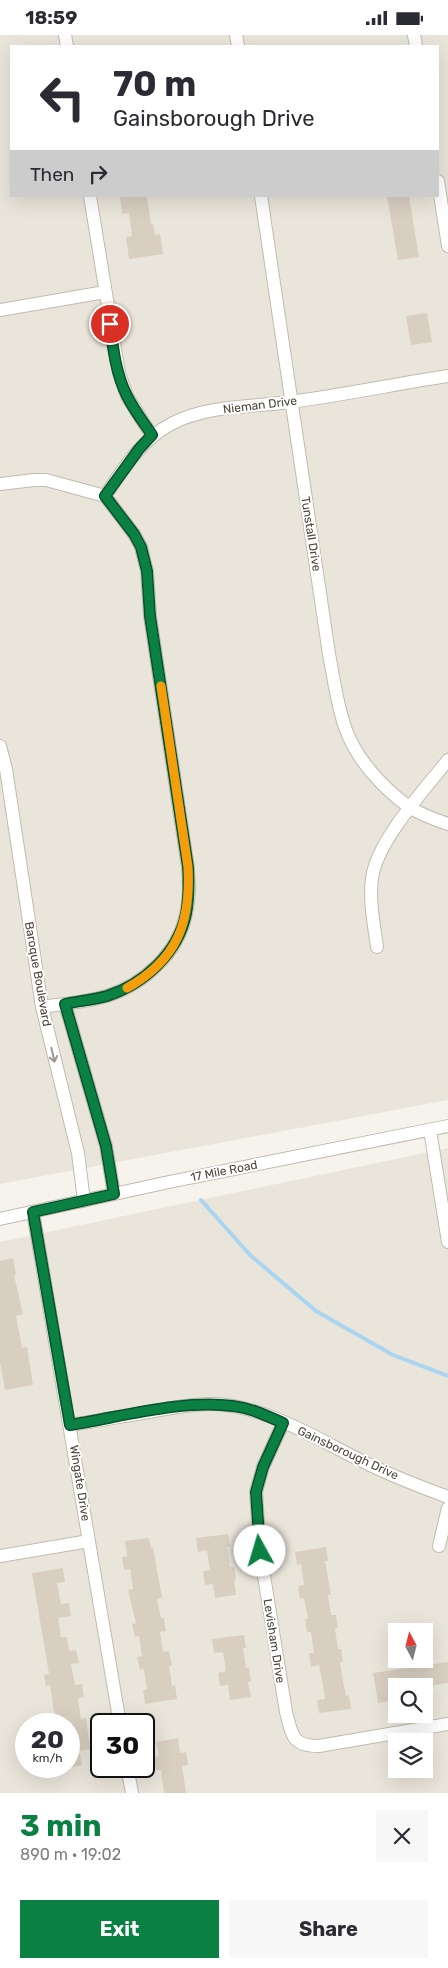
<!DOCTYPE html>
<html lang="en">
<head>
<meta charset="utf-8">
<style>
  body { margin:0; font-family:Rubik,sans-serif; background:#f7f7f7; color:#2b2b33; height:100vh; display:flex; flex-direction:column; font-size:19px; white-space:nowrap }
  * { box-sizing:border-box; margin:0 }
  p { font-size:16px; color:#7c7c81 }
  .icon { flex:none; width:28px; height:28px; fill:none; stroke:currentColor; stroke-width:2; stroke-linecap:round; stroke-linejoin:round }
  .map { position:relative; height:1758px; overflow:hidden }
  .sheet { display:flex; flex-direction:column; background:#fff; flex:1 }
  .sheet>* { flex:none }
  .banner { position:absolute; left:10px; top:10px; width:429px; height:152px; border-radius:0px; box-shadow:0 5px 20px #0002; background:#fff; color:#2b2b33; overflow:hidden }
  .needle { width:32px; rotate:353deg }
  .buttons { position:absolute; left:388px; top:1588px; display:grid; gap:10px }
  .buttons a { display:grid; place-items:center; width:45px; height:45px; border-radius:0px; background:#fff; box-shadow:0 5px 20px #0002; font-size:25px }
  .speed { position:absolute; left:15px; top:1678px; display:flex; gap:10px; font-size:25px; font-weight:700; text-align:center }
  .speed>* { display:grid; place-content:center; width:65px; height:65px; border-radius:50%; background:#fff; box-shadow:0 5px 20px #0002; line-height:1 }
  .speed small { font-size:12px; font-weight:400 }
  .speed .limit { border:2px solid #111; border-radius:8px; background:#fff; color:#111 }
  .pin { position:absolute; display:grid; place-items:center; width:42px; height:42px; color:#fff; margin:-21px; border:2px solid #fff; border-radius:50%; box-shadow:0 1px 5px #0007 }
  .me { position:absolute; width:55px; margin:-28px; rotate:354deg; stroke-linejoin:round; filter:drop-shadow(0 0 4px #0008) }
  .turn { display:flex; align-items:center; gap:18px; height:105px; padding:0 20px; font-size:22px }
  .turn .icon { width:65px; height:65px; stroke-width:2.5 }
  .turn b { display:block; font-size:35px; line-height:42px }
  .then { display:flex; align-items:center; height:48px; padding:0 20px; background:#0003; gap:10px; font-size:19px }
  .round { display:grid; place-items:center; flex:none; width:52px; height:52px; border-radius:0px; background:#f7f7f7 }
  .head { display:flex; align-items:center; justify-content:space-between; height:85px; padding:0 20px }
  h1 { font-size:30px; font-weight:700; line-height:38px; color:#0b8043 }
  .primary-button { display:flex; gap:10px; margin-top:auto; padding:10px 20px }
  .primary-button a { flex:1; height:58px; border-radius:0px; background:#0b8043; color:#fff; font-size:20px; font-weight:700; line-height:58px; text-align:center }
  .primary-button a+a { background:#f7f7f7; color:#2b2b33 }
  .status { display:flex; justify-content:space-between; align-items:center; height:35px; padding:0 25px; background:#fff; direction:ltr }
  .status svg { height:14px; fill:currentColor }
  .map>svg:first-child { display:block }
  .residential { fill:#eae5da; fill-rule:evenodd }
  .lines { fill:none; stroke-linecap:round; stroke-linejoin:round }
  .stream { stroke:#a9d4f2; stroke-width:4 }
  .building { fill:#d8cfc1 }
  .street-casing { stroke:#c2bbae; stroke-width:14 }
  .street { stroke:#fff; stroke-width:12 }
  .oneway { stroke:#9c9892 }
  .route-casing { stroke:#07532c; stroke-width:12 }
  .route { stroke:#0b8043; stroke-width:9 }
  .slow { stroke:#f59e0b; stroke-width:9 }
  .labels { text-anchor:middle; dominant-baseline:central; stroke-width:4; stroke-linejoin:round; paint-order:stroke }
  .street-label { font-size:12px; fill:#4b4439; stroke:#fff }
</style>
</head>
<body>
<div class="status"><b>18:59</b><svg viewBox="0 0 49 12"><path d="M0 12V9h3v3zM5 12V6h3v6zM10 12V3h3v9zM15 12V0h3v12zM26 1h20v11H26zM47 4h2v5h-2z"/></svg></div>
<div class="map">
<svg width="448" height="1758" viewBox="0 0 448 1758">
  <rect width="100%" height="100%" fill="#f6f3ec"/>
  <path class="residential" d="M0,0h448v1065l-448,84zM11,11h427v150h-427z
    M448,1113v645h-448v-551zM396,1596h28v28h-28zM396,1651h28v28h-28zM26,1689h43v42h-43zM101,1689h43v42h-43zM396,1706h28v28h-28z"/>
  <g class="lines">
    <path class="stream" d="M201,1165l49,55 66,56 77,44 55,21"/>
  </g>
  <path class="building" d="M120,161h27l4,29 2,-1 2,11 5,-1 3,20 -34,5 -3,-22 6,-1 -3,-23 -7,1z
    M387,161h22l10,61 -21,3z
    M427,278l5,29 -21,3 -5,-29z
    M13,1223l3,17h-2l9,39 -7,2 6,32 5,-1 6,38 -28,5 -5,-28v-101z
    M228,1499l2,13h-3l3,20h4l2,13 -2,1 2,14 -21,3 -2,-14 -8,1 -2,-14 7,-1 -3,-20 -9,2 -2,-14z
    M149,1503l2,10h2l9,50 -5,1 4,19h3l2,13 -6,1 3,20 6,-1 3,14 -3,1 3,20 3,-1 2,14 -32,5 -2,-14h4l-3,-21 -4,1 -3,-13 5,-1 -3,-20 -4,1 -3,-13 4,-1 -8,-33 5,-1 -3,-20 -6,1 -2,-13 5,-1 -2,-15z
    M326,1512l2,14h-3l6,34h-3l3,20h5l2,13 -3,1 3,20h3l2,13h-3l3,19 3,15 3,-1 2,14 -32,4 -2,-13 8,-1 -3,-19 -3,-15 -8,2 -2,-14h5l-3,-21h-4l-2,-13h3l-4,-21 -4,1 -2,-13 6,-1 -3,-21 -4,1 -2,-13z
    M63,1533l2,14 -8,1 4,21 8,-1 2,13 -13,2 3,19h6l2,14 7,-1 3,13 -8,1 4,21 7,-1 2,13 -6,1 3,21 5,-1 4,31 -11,2 3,14 -13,3v-44h-13l-6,-39 -4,1 -2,-11 5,-1 -17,-101z
    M244,1600l2,13h-3l3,20h3l2,13 -3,1 3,15 -21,3 -2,-15 -8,1 -2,-13 8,-2 -3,-19 -9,1 -2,-14z
    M448,1627v21l-24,4 -28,-1v5l-8,1 2,9 -12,2 -5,-30z
    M178,1703l2,15 6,-1 2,13 -6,1 4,27h-22l-3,-23h-5l-2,-13 5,-1 -3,-14z"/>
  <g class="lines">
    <defs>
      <path id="street" d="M65,0l2,11
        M236,0l2,11
        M414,0l2,11
        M438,146l10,65
        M90,161l29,177 8,23 25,40
        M261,161l68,458c5,25 8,52 17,76 11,30 37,58 63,77 11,7 27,13 39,17
        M0,275l105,-18
        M0,449l34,-4h12l59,16 29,38 7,13 6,24 3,45 38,252c1,15 2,30 -2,46 -8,39 -42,70 -79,82 -21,6 -44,8 -65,11
        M105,461c18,-27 36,-56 66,-72 35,-19 80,-17 119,-22 53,-7 106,-18 158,-26
        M0,711l6,23 36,238 36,146 6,48
        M377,912c-3,-23 -8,-46 -5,-69 5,-37 53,-89 76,-118
        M65,969l41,142 8,48
        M430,1095l18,112
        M33,1177l87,512
        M0,1184l169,-37 279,-56
        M283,1388l-20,44 -7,25 4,59 26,161c6,23 6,34 33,34l129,-22
        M70,1390c27,-4 53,-9 79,-13 21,-4 42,-8 64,-8 50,1 103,34 147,56 29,15 58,26 88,37
        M439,1511l9,-38
        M0,1521l89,-15
        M127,1731l5,27"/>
    </defs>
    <use href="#street" class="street-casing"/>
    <use href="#street" class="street"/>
  </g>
  <defs><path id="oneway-shaft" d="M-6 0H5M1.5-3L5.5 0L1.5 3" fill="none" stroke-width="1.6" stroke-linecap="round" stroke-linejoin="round" transform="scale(1.25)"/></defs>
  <use class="oneway" href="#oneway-shaft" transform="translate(53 1020) rotate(77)"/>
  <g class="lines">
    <defs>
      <path id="route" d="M110,289c3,25 6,50 17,72 7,14 17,27 25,39l-13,14 -34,47 29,38 7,13 6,24 3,45 38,251c1,16 1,31 -2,47 -8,39 -42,70 -79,82 -14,4 -29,5 -42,8l41,142 8,48 -81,18 37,213c50,-8 114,-26 163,-19 18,2 34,10 50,17l-20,44 -7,25 4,59"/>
    </defs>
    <use href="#route" class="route-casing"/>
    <use href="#route" class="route"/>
    <path class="slow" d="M127,953c50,-28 64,-65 61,-121l-27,-181"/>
  </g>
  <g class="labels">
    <g class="street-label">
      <text transform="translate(260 370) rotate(-7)">Nieman Drive</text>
      <text transform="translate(311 499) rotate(81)">Tunstall Drive</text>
      <text transform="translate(38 939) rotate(80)">Baroque Boulevard</text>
      <text transform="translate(224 1136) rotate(-11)">17 Mile Road</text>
      <text transform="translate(348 1418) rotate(25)">Gainsborough Drive</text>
      <text transform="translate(80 1448) rotate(81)">Wingate Drive</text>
      <text transform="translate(274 1606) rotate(81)">Levisham Drive</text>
    </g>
  </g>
</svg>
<div class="buttons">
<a><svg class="needle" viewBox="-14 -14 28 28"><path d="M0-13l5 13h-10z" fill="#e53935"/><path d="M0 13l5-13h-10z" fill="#7c7c81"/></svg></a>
<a><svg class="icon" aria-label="search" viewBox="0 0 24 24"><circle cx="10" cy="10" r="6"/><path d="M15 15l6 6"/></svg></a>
<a><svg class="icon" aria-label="layers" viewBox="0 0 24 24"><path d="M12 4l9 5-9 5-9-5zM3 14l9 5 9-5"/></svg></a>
</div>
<div class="speed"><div>20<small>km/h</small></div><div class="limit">30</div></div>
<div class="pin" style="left:110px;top:289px;background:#d93025"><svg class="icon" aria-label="arrive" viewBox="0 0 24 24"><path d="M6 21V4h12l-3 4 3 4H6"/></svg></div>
<svg class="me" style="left:260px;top:1516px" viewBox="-20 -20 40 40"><circle r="19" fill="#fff"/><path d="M0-13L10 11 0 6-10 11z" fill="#0b8043"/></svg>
<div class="banner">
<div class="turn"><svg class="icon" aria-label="left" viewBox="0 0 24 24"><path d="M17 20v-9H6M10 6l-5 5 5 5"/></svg><div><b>70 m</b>Gainsborough Drive</div></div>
<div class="then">Then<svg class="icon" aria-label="right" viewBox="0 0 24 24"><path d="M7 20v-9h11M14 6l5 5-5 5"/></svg></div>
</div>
</div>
<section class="sheet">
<div class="head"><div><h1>3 min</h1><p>890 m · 19:02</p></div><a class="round"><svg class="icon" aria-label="close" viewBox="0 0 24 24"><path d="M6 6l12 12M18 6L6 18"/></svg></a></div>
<div class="primary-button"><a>Exit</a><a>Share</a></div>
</section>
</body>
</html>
